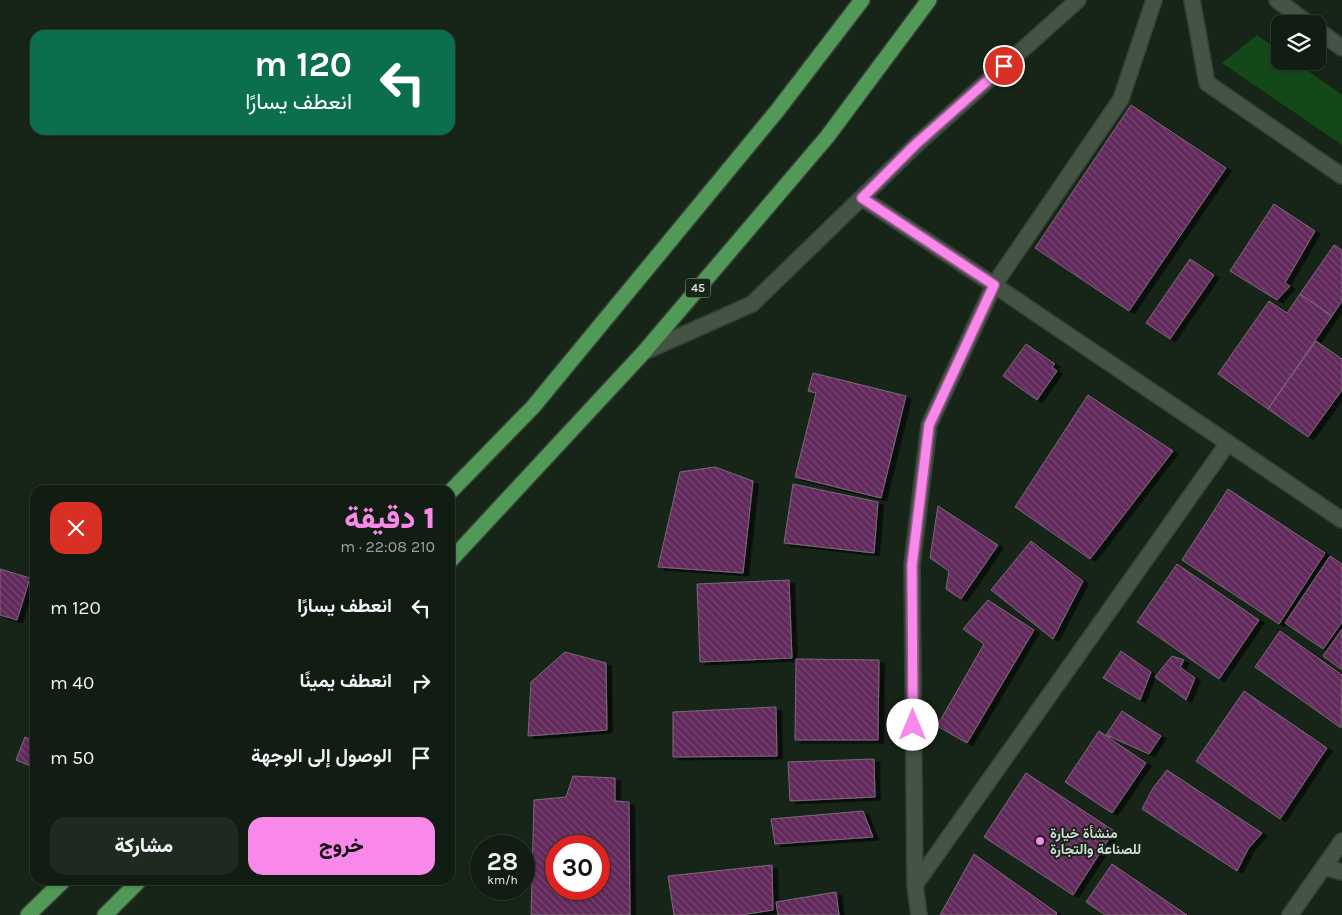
<!DOCTYPE html>
<html lang="ar">
<head>
<meta charset="utf-8">
<style>
  body { margin:0; font-family:Karla,Vazirmatn,sans-serif; background:#1e2920; color:#f1f3f6; direction:rtl; height:100vh; display:flex; flex-direction:column; font-size:19px; white-space:nowrap }
  * { box-sizing:border-box; margin:0 }
  p { font-size:16px; color:#9ca19f }
  .icon { flex:none; width:28px; height:28px; fill:none; stroke:currentColor; stroke-width:2; stroke-linecap:round; stroke-linejoin:round }
  .map { position:relative; flex:1; overflow:hidden; direction:ltr }
  .details { position:absolute; left:30px; top:485px; width:425px; height:400px; display:flex; flex-direction:column; background:#111c12; border-radius:15px; box-shadow:0 1px 4px #0004,0 0 0 1px #303a32; direction:rtl }
  .details>* { flex:none }
  .banner { position:absolute; left:30px; top:30px; width:425px; height:105px; border-radius:15px; box-shadow:0 1px 4px #0004,0 0 0 1px #303a32; direction:rtl; background:#0b6e4f; color:#fff; overflow:hidden }
  .tools { position:absolute; left:1271px; top:15px; display:grid; gap:10px }
  .tools a { display:grid; place-items:center; width:55px; height:55px; border-radius:10px; background:#111c12; box-shadow:0 1px 4px #0004,0 0 0 1px #303a32; font-size:25px }
  .speed { position:absolute; left:470px; top:835px; display:flex; gap:10px; font-size:25px; font-weight:700; text-align:center }
  .speed>* { display:grid; place-content:center; width:65px; height:65px; border-radius:50%; background:#111c12; box-shadow:0 1px 4px #0004,0 0 0 1px #303a32; line-height:1 }
  .speed small { font-size:12px; font-weight:400 }
  .speed .limit { border:8px solid #d22; background:#fff; color:#111 }
  .pin { position:absolute; display:grid; place-items:center; width:42px; height:42px; color:#fff; margin:-21px; border:2px solid #fff; border-radius:50%; box-shadow:0 1px 5px #0007 }
  .me { position:absolute; width:55px; margin:-28px; rotate:0deg; stroke-linejoin:round; filter:drop-shadow(0 0 4px #0008) }
  .turn { display:flex; align-items:center; gap:18px; height:105px; padding:0 20px; font-size:22px }
  .turn .icon { width:65px; height:65px; stroke-width:2.5 }
  .turn b { display:block; font-size:35px; line-height:42px }
  .round { display:grid; place-items:center; flex:none; width:52px; height:52px; border-radius:15px; background:#1e2920 }
  .overview { display:flex; align-items:center; justify-content:space-between; height:85px; padding:0 20px }
  h1 { font-size:30px; font-weight:800; line-height:38px; color:#f888ea }
  .button { display:flex; gap:10px; margin-top:auto; padding:10px 20px }
  .button a { flex:1; height:58px; border-radius:15px; background:#f888ea; color:#111; font-size:20px; font-weight:800; line-height:58px; text-align:center }
  .button a+a { background:#1e2920; color:#f1f3f6 }
  ul { padding:0; list-style:none }
  li { display:flex; align-items:center; gap:15px; height:75px; padding:0 20px }
  li div { flex:1 }
  li b { display:block; font-size:19px }
  li em { font-style:normal }
  .map>svg:first-child { display:block }
  .park { fill:#134819 }
  .building { fill:url(#building-back-hatch); stroke:#7b6978; fill-rule:evenodd; filter:url(#shadow) }
  .lines { fill:none; stroke-linecap:round; stroke-linejoin:round }
  .minor-casing { stroke:#354036; stroke-width:18 }
  .trunk-casing { stroke:#354036; stroke-width:18 }
  .minor { stroke:#445344; stroke-width:15 }
  .trunk { stroke:#529856; stroke-width:15 }
  .route-casing { stroke:#a15898; stroke-width:12 }
  .route { stroke:#f888ea; stroke-width:9 }
  .poi-dot { fill:#f888ea; stroke:#172518; stroke-width:2 }
  .labels { text-anchor:middle; dominant-baseline:central; stroke-width:4; stroke-linejoin:round; paint-order:stroke }
  .shield { fill:#172518; stroke:#9ba69c; stroke-width:1 }
  .shield-label { font-size:12px; font-weight:bold; fill:#d4ddd4 }
  .poi-label { font-size:14px; font-weight:bold; fill:#d4ddd4; stroke:#172518; text-anchor:start }
</style>
</head>
<body>
<div class="map">
<svg width="1342" height="915" viewBox="0 0 1342 915">
  <defs>
    <pattern id="building-back-hatch" width="6" height="6" patternUnits="userSpaceOnUse" patternTransform="scale(1.25)"><rect width="6" height="6" fill="#62295b"/><path d="M-1 5l2 2M0 0l6 6M5-1l2 2" fill="none" stroke="#784872"/></pattern>
    <filter id="shadow"><feDropShadow dx="5.5" dy="3" stdDeviation="0" flood-color="#0009"/></filter>
  </defs>
  <rect width="100%" height="100%" fill="#172518"/>
  <path class="park" d="M1257,35l23,16v10h14l48,34v50l-120,-82z"/>
  <path class="building" d="M1131,105l95,63 -97,143 -94,-63z
    M1274,204l41,27 -30,52 5,3 -13,14 -47,-29z
    M1334,245l8,5v51l-10,15 -32,-22z
    M1190,259l24,16 -44,64 -24,-16z
    M1300,294l32,22 -64,93 -50,-35 51,-73 18,12z
    M1316,341l26,18v31l-34,47 -40,-28z
    M1026,344l29,20 -3,3 5,4 -20,29 -34,-24z
    M813,373l93,23 -25,102 -86,-21 21,-84 -8,-2z
    M1088,395l85,56 -83,108 -75,-52z
    M715,467l38,14 -10,92 -85,-6 22,-95z
    M793,484l85,18 -4,51 -90,-10z
    M1228,489l97,64 -46,71 -97,-64z
    M938,506l60,39 -37,54 -15,-10 3,-18 -19,-13z
    M1031,541l52,40 -30,58 -62,-49z
    M1330,556l12,8v58l-19,27 -38,-26z
    M1177,564l82,56 -40,59 -82,-57z
    M0,569l30,9 -13,42 -17,-5z
    M789,580l3,78 -92,4 -3,-78z
    M988,600l46,30 -67,113 -30,-17 47,-82 -21,-15z
    M1342,629v41l-19,-14z
    M1280,631l62,44 -1,53 -86,-61z
    M1121,651l30,21 -11,28 -37,-22z
    M565,652l41,11 1,67 -79,6 3,-54z
    M1172,656l12,4 -4,7 15,11 -9,22 -31,-23z
    M796,659l83,1 -1,80h-83z
    M1244,691l83,57 -47,71 -84,-58z
    M776,707l1,49 -104,1v-45z
    M1122,711l39,25 -12,18 -43,-19z
    M1099,731l47,32 -34,50 -47,-31z
    M25,737l10,4v27l-19,-8z
    M874,759l1,38 -85,4 -2,-39z
    M1167,770l95,63 -14,16 -11,22 -95,-62 11,-21z
    M1026,773l88,58 -41,64 -89,-58z
    M573,776l42,2v23l14,1 1,113h-99l3,-115 32,-3zM556,846h43v43h-43z
    M863,811l10,26 -98,7 -4,-25z
    M974,854l83,59 -1,2h-116z
    M1112,864l75,51h-82l-19,-13z
    M772,865l1,45 -32,5h-67l-6,-39z
    M836,892l3,23h-61l-2,-13z"/>
  <g class="lines">
    <defs>
      <path id="minor" d="M1192,0l15,83 135,93
        M1277,0l32,24
        M1318,30l24,18
        M862,198l132,87 348,235
        M644,352l108,-48 165,-160 161,-144
        M1324,867l18,5
        M915,885l313,-442
        M919,915l-4,-30 -3,-320 17,-140 65,-140 127,-186 33,-99
        M1290,915l52,-74"/>
      <path id="trunk" d="M450,492l83,-85 244,-296 85,-111
        M450,561l194,-209 183,-215 102,-137
        M28,915l36,-35
        M105,915l35,-35"/>
    </defs>
    <use href="#minor" class="minor-casing"/>
    <use href="#trunk" class="trunk-casing"/>
    <use href="#minor" class="minor"/>
    <use href="#trunk" class="trunk"/>
  </g>
  <g class="lines">
    <defs>
      <path id="route" d="M913,725l-1,-160 17,-140 65,-140 -132,-87 54,-54 88,-78"/>
    </defs>
    <use href="#route" class="route-casing"/>
    <use href="#route" class="route"/>
  </g>
  <circle class="poi-dot" cx="1040" cy="841" r="5"/>
  <g class="labels">
    <rect class="shield" x="685.5" y="278.5" width="25" height="19" rx="4"/>
    <g class="shield-label">
      <text x="698" y="288">45</text>
    </g>
    <g class="poi-label">
      <text x="1050" y="833">منشأة خيارة<tspan x="1050" dy="16">للصناعة والتجارة</tspan></text>
    </g>
  </g>
</svg>
<div class="tools">
<a><svg class="icon" aria-label="layers" viewBox="0 0 24 24"><path d="M12 4l9 5-9 5-9-5zM3 14l9 5 9-5"/></svg></a>
</div>
<div class="speed"><div>28<small>km/h</small></div><div class="limit">30</div></div>
<div class="pin" style="left:1004px;top:66px;background:#d93025"><svg class="icon" aria-label="arrive" viewBox="0 0 24 24"><path d="M6 21V4h12l-3 4 3 4H6"/></svg></div>
<svg class="me" style="left:913px;top:725px" viewBox="-20 -20 40 40"><circle r="19" fill="#fff"/><path d="M0-13L10 11 0 6-10 11z" fill="#f888ea"/></svg>
<div class="banner">
<div class="turn"><svg class="icon" aria-label="left" viewBox="0 0 24 24"><path d="M17 20v-9H6M10 6l-5 5 5 5"/></svg><div><b>120 m</b>انعطف يسارًا</div></div>
</div>
<section class="details">
<div class="overview"><div><h1>1 دقيقة</h1><p>210 m · 22:08</p></div><a class="round" style="background:#d93025;color:#fff"><svg class="icon" aria-label="close" viewBox="0 0 24 24"><path d="M6 6l12 12M18 6L6 18"/></svg></a></div>
<ul>
<li><svg class="icon" aria-label="left" viewBox="0 0 24 24"><path d="M17 20v-9H6M10 6l-5 5 5 5"/></svg><div><b>انعطف يسارًا</b></div><em>120 m</em></li>
<li><svg class="icon" aria-label="right" viewBox="0 0 24 24"><path d="M7 20v-9h11M14 6l5 5-5 5"/></svg><div><b>انعطف يمينًا</b></div><em>40 m</em></li>
<li><svg class="icon" aria-label="arrive" viewBox="0 0 24 24"><path d="M6 21V4h12l-3 4 3 4H6"/></svg><div><b>الوصول إلى الوجهة</b></div><em>50 m</em></li>
</ul>
<div class="button"><a>خروج</a><a>مشاركة</a></div>
</section>
</div>
</body>
</html>
